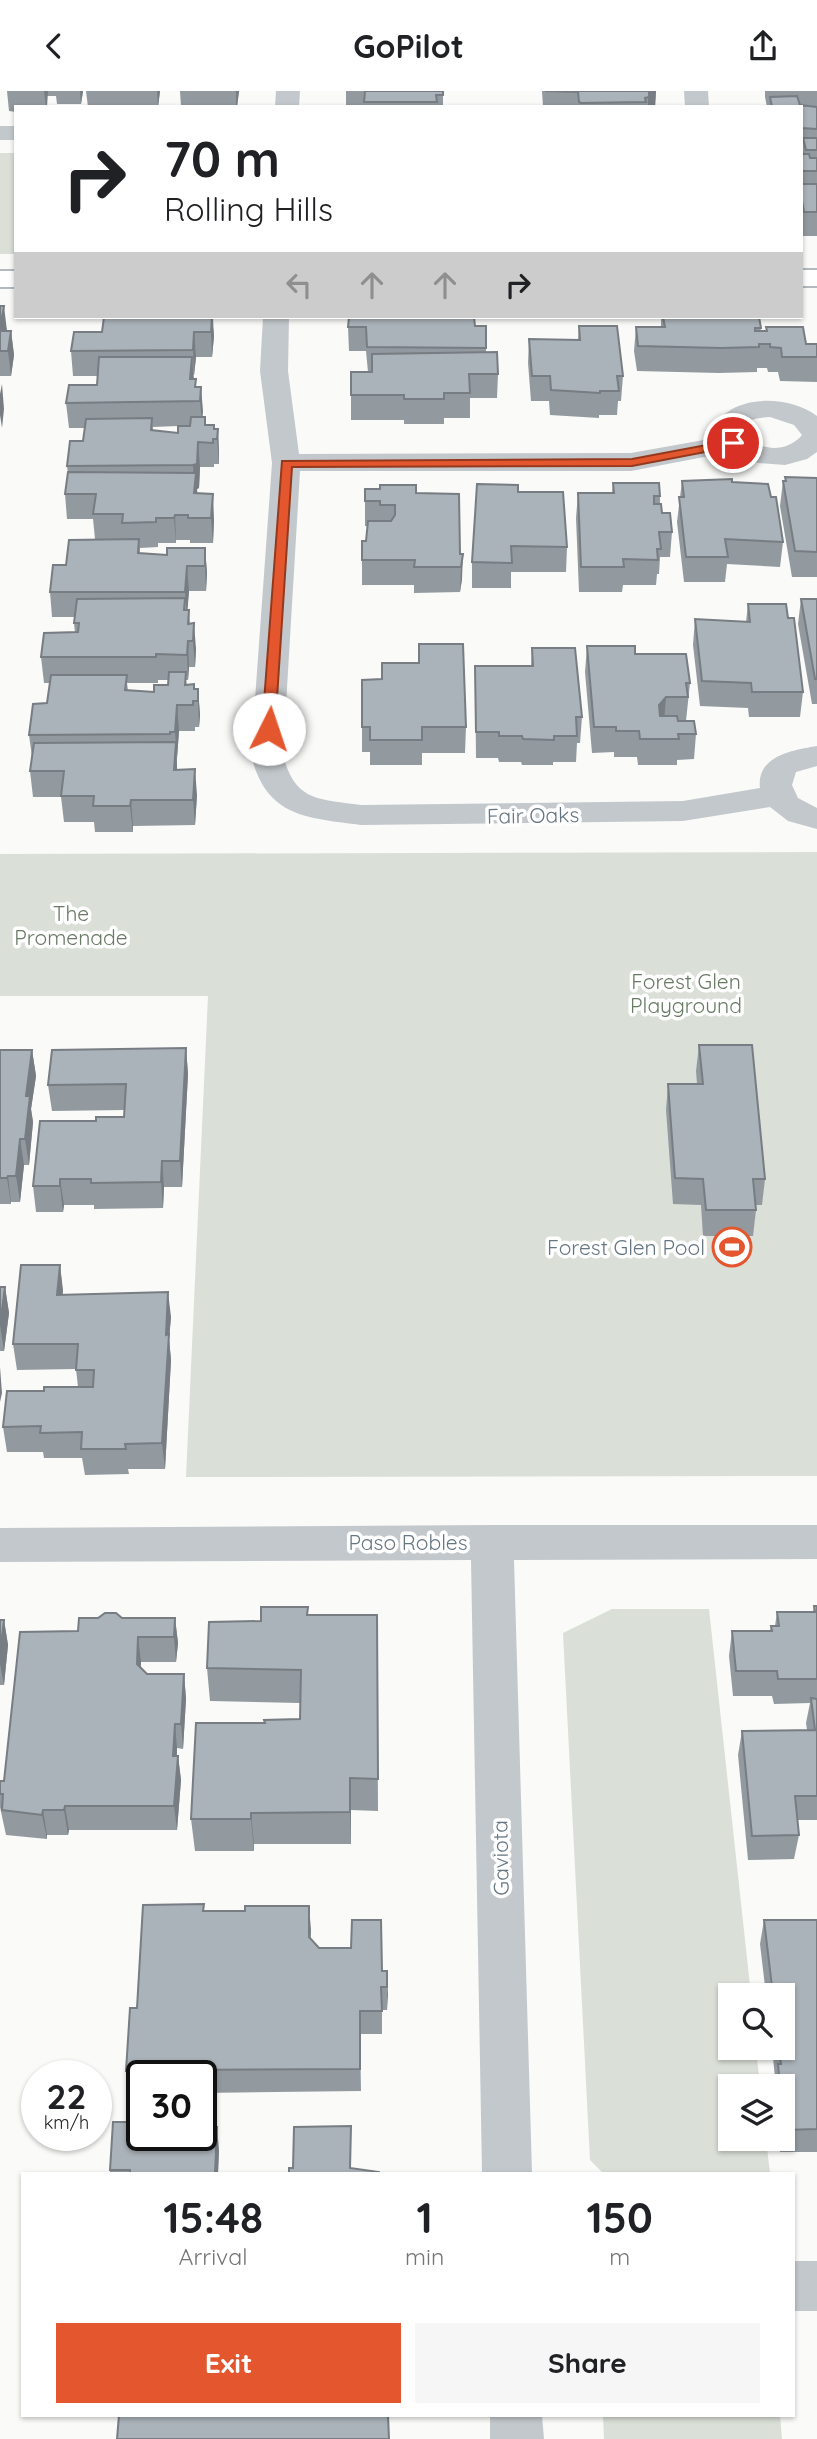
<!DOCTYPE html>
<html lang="en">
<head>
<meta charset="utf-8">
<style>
  body { margin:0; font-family:Quicksand,sans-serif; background:#f6f6f6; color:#202124; height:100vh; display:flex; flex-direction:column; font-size:26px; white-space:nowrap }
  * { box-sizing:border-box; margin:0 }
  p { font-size:23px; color:#757577 }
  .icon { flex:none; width:38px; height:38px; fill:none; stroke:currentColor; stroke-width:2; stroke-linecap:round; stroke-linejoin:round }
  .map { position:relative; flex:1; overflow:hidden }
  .panel { position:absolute; left:21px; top:2081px; width:774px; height:245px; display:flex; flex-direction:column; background:#fff; border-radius:0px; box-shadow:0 2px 5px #0004 }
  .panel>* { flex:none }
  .top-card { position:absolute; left:14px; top:14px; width:789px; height:214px; border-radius:0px; box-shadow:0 2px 5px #0004; background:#fff; color:#202124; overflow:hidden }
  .controls { position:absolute; left:718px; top:1892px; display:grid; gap:14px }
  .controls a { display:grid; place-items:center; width:77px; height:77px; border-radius:0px; background:#fff; box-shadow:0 2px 5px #0004; font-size:35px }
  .speed { position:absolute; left:21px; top:1969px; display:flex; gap:14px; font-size:35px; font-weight:700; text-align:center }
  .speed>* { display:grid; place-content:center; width:91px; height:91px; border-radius:50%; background:#fff; box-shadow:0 2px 5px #0004; line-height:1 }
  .speed small { font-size:18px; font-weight:400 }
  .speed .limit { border:4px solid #111; border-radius:10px; background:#fff; color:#111 }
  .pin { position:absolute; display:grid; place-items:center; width:60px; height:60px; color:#fff; margin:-30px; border:4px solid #fff; border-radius:50%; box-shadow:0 2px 7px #0007 }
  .me { position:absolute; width:77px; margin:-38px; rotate:4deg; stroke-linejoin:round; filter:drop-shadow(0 0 5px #0008) }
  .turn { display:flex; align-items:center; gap:24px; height:147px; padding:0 35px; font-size:32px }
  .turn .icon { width:91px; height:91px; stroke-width:2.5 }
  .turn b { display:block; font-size:49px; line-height:60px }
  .lanes { display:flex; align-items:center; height:66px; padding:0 35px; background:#0003; justify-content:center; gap:35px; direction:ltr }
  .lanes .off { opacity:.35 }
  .eta { display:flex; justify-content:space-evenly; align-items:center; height:119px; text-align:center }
  .eta b { font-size:42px; font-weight:800; line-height:49px }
  .action { display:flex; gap:14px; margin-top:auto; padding:14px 35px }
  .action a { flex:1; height:80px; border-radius:0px; background:#e4572e; color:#fff; font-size:28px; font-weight:800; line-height:80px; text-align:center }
  .action a+a { background:#f6f6f6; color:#202124 }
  header { display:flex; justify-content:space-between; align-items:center; height:91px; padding:0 35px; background:#fff; font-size:32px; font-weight:800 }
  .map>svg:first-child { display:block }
  .green { fill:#dadfd7 }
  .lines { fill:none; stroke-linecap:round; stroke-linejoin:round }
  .secondary-casing { stroke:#b3babf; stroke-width:4 }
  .street { fill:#c3c8cc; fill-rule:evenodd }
  .secondary { fill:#fff; fill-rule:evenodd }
  .wall { fill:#929a9f; fill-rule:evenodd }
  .shaded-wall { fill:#777d82 }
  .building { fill:#aab3b9; stroke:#777d82; stroke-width:2 }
  .route { fill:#e4572e; stroke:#94391e; stroke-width:2 }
  .labels { text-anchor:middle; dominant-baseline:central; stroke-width:7; stroke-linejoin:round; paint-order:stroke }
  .street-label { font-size:21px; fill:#657683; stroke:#fff }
  .park-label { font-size:21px; fill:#687a64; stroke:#fff }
  .poi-label { font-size:21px; fill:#657683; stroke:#fff; text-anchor:end }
</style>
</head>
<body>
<header><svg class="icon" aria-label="back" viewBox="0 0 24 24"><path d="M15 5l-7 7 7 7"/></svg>GoPilot<svg class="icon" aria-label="share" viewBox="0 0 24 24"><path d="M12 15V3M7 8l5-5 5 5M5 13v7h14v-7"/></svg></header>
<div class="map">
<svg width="817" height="2348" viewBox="0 0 817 2348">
  <rect width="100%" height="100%" fill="#fafaf8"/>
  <path class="green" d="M0,62h16v101h-16z
    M817,761v624l-631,1 22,-481h-208v-142z
    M612,1518h97l42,386h-21v52l26,1 4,38h-30v53h36l4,34h-167l-13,-13 -27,-527z
    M603,2324h177l2,24h-178z"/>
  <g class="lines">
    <defs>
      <path id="secondary" d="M802,179h15v16h-15z
        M0,180h16v16h-16z"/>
    </defs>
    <use href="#secondary" class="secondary-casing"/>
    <path class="street" d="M276,0h24l-1,16h-24z
      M684,0h24l1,16h-24z
      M0,35h16v14h-16z
      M263,226h26l-1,54 11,83 332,-1 84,-15 -3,-5c13,-40 76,-39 105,-17v36l-10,7 -22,6 -27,-2 -28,-11 -99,19h-331l-17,284c12,47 36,44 78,50l322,-4 77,-13c-4,-32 33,-38 57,-42v20l-21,6 -4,13 6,13 19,10v21l-29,-8 -18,-14 -87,14 -322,4c-55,-7 -95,-8 -110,-70l21,-292 -12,-92zM770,326l24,8 8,10c-17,20 -46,15 -62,-3 5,-14 18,-14 30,-15z
      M492,1434h325v34l-303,1 18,613h-50l-11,-613 -471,2v-34z
      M793,2170h24v50h-24z
      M490,2324h52l2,24h-54z"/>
    <use href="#secondary" class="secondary"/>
  </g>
  <path class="wall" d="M7,0h76l-2,13h-24l-1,-8h-9v11h-31v5l-7,-1z
    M86,0h74l-2,16h-70z
    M180,0h59l-2,16h-56z
    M346,0h97v15l15,1h-112z
    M542,0h114l-1,16h-112z
    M765,0h52v145h-15v-129h-35l-2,-10z
    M0,215l7,25h4l3,24 -3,21h-11z
    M104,226h109l1,19 -2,21h-16l-2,18h-1l1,4h2v8h5l1,30h3l1,8h8v4h4l1,25v10h-5v3h-14l-1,21 -2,1v4l17,26 -1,24h-23v-3h-14v3h-18v4l-18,1v5l27,2 38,-7 2,25 -1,18h-17l-2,19h2l1,14 6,25 -1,18h-6l-1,13h-2l1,5 7,4h4l2,26 -1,12h-4v4h-16l-2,27v12l20,25 -2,30 -62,1v6h-38l-1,-10h-30l-3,-25h-28l-3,-26 2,-14 -3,-22 18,-32 3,-20h-6l-3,-26 34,-24 -1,-10 1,-6h-23l-2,-25 16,-27 29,-26 -2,-20h-26l-2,-25 3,-21 -1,-7 16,-25 2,-13h-16l-3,-25 31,-18 1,-9h-25l-2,-25 31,-19zM178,335v7l-25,-2v-4zM158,589h10v5l-14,7 -26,-2 -1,-7h31z
    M661,226h98l2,14h5v-4l40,17h11v38l-37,-1 -2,-9h-10l-1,-4h-10v4l-38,1 -82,-2 -3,-20 2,-24h25z
    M384,227l102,8v26l12,22 -1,24h-27v20h-26v6h-40v-4h-53v-48h17l-2,-21h-17l-1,-24z
    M579,235l44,50 -2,25h-3l-1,14h-18v3l-49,-3 -1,-14h-18l-3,-38 1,-24 49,1z
    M785,386l32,1v99h-25l-12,-71 3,-25h2z
    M682,390l50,1 39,15 12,45 -3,25 -53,-3 -2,18h-41l-7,-60z
    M613,392l47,13v8l2,9 10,19 -2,25h-10l-1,17h-2l-1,11h-33l-1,7h-43l-3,-74 2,-25h34z
    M365,398l51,4 44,61 2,25 -2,13 -46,1v-8h-52v-44h4l2,-15h-3z
    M518,401l49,55 -1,25h-55v16h-39v-26z
    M801,508h16v105h-5l-14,-80z
    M748,513l55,88 -3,25h-51l-1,-9 -48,-2 -7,-61 2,-26 51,3z
    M587,555l48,8 55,29 -4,38 10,13 -2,25 -17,1v5h-39l-1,-8h-23v-5l-22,1 -7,-81z
    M532,557l50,69 -2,26h-3l-1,19h-23v3h-31l-1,-3h-22l-1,-4h-22l-1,-92h56z
    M362,589l104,47 -1,26h-43v12h-52v-13h-8z
    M699,954l66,134 -3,26h-6v5l-3,26h-50l-2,-31 -28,-1 -7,-94 2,-26h29l-1,-13z
    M186,957l2,26 -6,113h-18l-1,21 -69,1v-4h-30l-1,7h-27l-3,-26 63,-65 28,-4v-7l-72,1 -4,-26z
    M0,959h32l4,26 -5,33 2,13 -4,43h-5l-4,37h-9v2h-11z
    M60,1174l3,30 108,22 -2,22 2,21 -6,109h-37l1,5 -44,1 -3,-17h-38l-1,-6h-36l-4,-25 41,-36 34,-4 -2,-18 -59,1 -4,-26z
    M0,1196h5l4,26 -5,38h-4z
    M814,1515h3v214h-20l2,15 -5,24 -46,1 -10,-105 4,-24 65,-1 -1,-7 4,-20 -36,1 -2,-8h-39l-4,-40 3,-25h38l1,-5h4l2,-14h36z
    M308,1516v8h69l1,196 -27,-1v34h-97v7h-59l-4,-32 73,-96 36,-4v-16l-90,-2 -3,-33 54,-47z
    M122,1527h53l3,25 -2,19h-35l-1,5 7,7h37l2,25 -3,50 -6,-1v8h1l3,24 -4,50h-108l-1,5h-21v4l-41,-4 -6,-28v-26h4l74,-150z
    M0,1529h4l4,25 -4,40h-4z
    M309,1815l1,33 9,9 63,23h5v39h-5v24h-22l1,57 -160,2v-18h-59v18h-13l-3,-22 11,-63 68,-97h40z
    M764,1829h53v232h-37l-2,-13h4v-53h-8l1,-8 -3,-31h10v-52h-16l-6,-51z
    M142,2044l77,15 -1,23h-108v-3z"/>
  <path class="shaded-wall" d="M44,0h4l-1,16h-1z
    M80,0h3l-2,13z
    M157,0h3l-2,16z
    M236,0h3l-2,16h-1z
    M648,0h8l-1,16h-7z
    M4,215l3,25 -5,20 -2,-23z
    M212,226l2,19 -2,21 -1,-25z
    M11,240l3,24 -3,21 -3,-25z
    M194,241l2,25 -2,18 -1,-25z
    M192,266l2,24 -2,23 -2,-25z
    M2,293l2,25 -2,19 -2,-13v-21z
    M201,296l2,24 -1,15 -2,-25z
    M218,338l1,25v10l-2,-25z
    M198,351l2,25 -1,21 -2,1 1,9 -2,20 -3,-53z
    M213,403l1,25 -1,24 -2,-25z
    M175,424l1,25v3l-2,-25z
    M205,457l2,25 -1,18 -1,-25z
    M463,463l-1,25 -2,13 1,-25z
    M187,475l2,25 -2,26 -2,-25z
    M194,532l2,26 -1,18 -2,-26z
    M188,550l1,26 -1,13 -1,-25z
    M198,598l2,26 -1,12 -1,-26z
    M666,606l-2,26 -7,8 2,-26z
    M177,614l2,26 -2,27 -2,-26z
    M176,651l1,26 -2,27 -1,-25z
    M195,678l2,26 -2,30 -2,-25z
    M131,709l2,26v6l-3,-26z
    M186,957l2,26 -6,113 -2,-26z
    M32,959l4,26 -5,33 2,13 -4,43 -4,-26 1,-43z
    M20,1048l4,26 -4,37 -4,-26z
    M162,1070l2,26 -1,21 -2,-26z
    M8,1085l3,26v2l-4,-26z
    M60,1088l4,26 -1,7 -3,-26z
    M60,1174l3,25 -3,31 -3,-26z
    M5,1196l4,26 -5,38 -4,-26z
    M168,1201l3,25 -2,22 2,21 -6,109 -3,-26 4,-108z
    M0,1276l2,26 -2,9z
    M175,1527l3,25 -2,19 -2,-25z
    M4,1529l4,25 -4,40 -4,-21v-11z
    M138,1546l3,25 -1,26 -3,-24z
    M184,1583l2,25 -3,50 -2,-25z
    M175,1633l2,24 -2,32 -2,-24z
    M178,1665l3,24 -4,50 -3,-24z
    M350,1687l1,32v34l-1,-32z
    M65,1715l4,24 -1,5 -4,-25z
    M43,1719l4,25v4l-5,-24z
    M251,1722l3,31v7l-3,-32z
    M309,1815l2,24 -1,31 -1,-24z
    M387,1880l1,24 -1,15z
    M217,2036l2,23 -1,23h-3z"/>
  <path class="building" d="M365,0h78v4h-7l1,7h-73z
    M545,0h104v6l-4,1 1,4 -65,1 -2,-1 -1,-10z
    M797,5l3,9 17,2v22l-15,-1v-21h-30l-2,-10z
    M349,15h28v1h-28z
    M419,15h39v1h-39z
    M803,47h14v12h-11z
    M802,63h7l1,4h7v13h-15z
    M802,93h15v28h-13l-2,-11z
    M0,215h4l-4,22z
    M104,226h108l-1,15h-17l-1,18 -122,1 3,-19h28z
    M349,226h35v1l14,-1h76l1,9h11v22l-119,-1 -1,-20h-18z
    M663,226h96l2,11h-6v3h12l-1,-4h37l3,17h11v13h-35l-1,-9 -11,-1v-3h-11v3l-38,1 -83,-2 -2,-19h29z
    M579,235h38l6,50h-6l2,15h-19v2l-49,-3 -1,-14h-18l-3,-37 51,1z
    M0,240h11l-3,20h-8z
    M497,261l1,22h-29l1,19h-26v6h-40v-4h-53v-23h21v-18z
    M99,266h93l-2,22h6l-1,8h6l-1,14 -134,2 3,-18h28z
    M191,326h14v8h9v4h4l-1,10h-4v4l-15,-1 -1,22 -4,1 -126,1 3,-25h13l3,-22 66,-1 -1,12 27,3v-7h12z
    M68,381l128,1 -2,20 19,1 -2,24h-23v-3h-13l-1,3h-18v4l-34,1 1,-9h-30l3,-20h-31z
    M785,386l32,1v74l-22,-1 -12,-70h3z
    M732,388v3l36,2 3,13h5l7,45 -58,-3 3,18h-42l-7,-60h5l-2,-16z
    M613,392h46l1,13h-6v8h7l1,9h8l2,19h-13l2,17h-4l1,11 -35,-1 1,8h-43l-3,-74h36z
    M477,393l41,1v7h45l4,55 -56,-1 1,17 -40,-1z
    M380,394h36v8l43,1 1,60h3l-2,13h-47l1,-7h-53v-19h4l2,-20h23l4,-6v-10h-15v-4h-15v-12h15z
    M139,448l-1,14 29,2v-7h38v18h-18l-2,26h-135l3,-27h13l3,-25z
    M185,507l-1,12h5l-1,14 6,-1 -1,18h-5l-1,14 -31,-1v3h-115l3,-24 34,-1 1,-9h-5l3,-24z
    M801,508h16v80h-2z
    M748,513h38l2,14h6l9,74h-51l-1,-9 -49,-2 -7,-62 55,3z
    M419,553h44l3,83h-44v13h-52v-13h-8v-47l20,-1v-16h37z
    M587,555h48v8h51l4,29h-4l2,14h-22l-7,8 1,11h17l1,5h16l2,13h-18l1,5h-39l-1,-8h-23v-4h-22z
    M532,557h43l7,69h-6l1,19h-23v4l-31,-1 -1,-3h-23v-4h-23l-1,-66h58z
    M169,581h17l-1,13 9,-1v5h4v12h-5v4h-16l-2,27h-5v2l-141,1 4,-31 14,-1 4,-28h76l-2,15 29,2v-7h14z
    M176,651l-2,28 21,-1 -2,31h-62l-1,6h-37l1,-10h-33l3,-25h-34l4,-28z
    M699,954h53l13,134h-12l3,31h-50l-3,-31 -28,-1 -7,-94h35z
    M186,957l-6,113h-18l-1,21 -70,1v-4h-31v7h-27l7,-65h56v-4h28l2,-33 -78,1 4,-35z
    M0,959h32l-6,46h4l-5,43h-5l-4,37h-8l-1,2h-7z
    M21,1174h39l-3,30 111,-3 -2,43 3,-1 -7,109 -37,1 1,5h-45l1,-17 -42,1 1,-7 -38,1 4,-36h37v-4h49l1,-17h-18l2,-26h-65z
    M0,1196h5l-5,38z
    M814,1515h3v73h-39l-1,-8h-41l-4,-40h40l-1,-5h8l-2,-14h38z
    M261,1516h47l-1,8h70l1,164 -28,-1v34l-99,1v6h-60l5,-96h69l-1,-3 36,-1 1,-49 -94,-2 2,-46 52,-1z
    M105,1522h11l6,5h53l-1,19h-36l-1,27 10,10h37l-3,50h-6l-2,32h5l-4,50h-109l-1,4h-21l-1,5 -40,-5 1,-16h-3v-13h4l16,-149 58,-1 1,-13h19z
    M0,1529h4l-4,33z
    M811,1607l6,1v97h-22l4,39 -47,1 -10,-105 73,-1z
    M204,1813l-1,7h42v-5h64v31l10,11h32l1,-28h29l1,51h5v16h-6l1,24h-22v58l-194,1 -1,5h-11l-1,-5 -27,1 4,-63h7l6,-103z
    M764,1829h53v209l-32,1 -3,-22v-22h-2l-2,-22h3l-2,-17h3v-52h-9z
    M113,2031h29v13h59v-8h16l-2,46h-85v-3h-20z
    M351,2035l-1,42 29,4v1h-90v-5h4l1,-41z
    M119,2324h269l1,24h-272z"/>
  <path class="route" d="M733,349l4,1v5l-105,20 -340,1 -17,262 -6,3 -7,-3 20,-268 350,-2z"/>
  <defs>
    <symbol id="stadium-ring" viewBox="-11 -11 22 22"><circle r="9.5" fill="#fff" stroke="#e4572e" stroke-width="1.5"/><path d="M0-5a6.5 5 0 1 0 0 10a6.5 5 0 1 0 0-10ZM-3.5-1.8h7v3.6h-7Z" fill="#e4572e"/></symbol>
  </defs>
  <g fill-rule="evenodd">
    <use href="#stadium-ring" x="710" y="1134" width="44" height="44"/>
  </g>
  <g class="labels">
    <g class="street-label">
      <text transform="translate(533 724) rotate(-1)">Fair Oaks</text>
      <text x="408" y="1451">Paso Robles</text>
      <text transform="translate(500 1767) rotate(-91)">Gaviota</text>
    </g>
    <g class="park-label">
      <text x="71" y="822">The<tspan x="71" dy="24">Promenade</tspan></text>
      <text x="686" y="890">Forest Glen<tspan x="686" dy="24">Playground</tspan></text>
    </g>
    <g class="poi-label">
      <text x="705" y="1156">Forest Glen Pool</text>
    </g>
  </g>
</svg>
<div class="controls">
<a><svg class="icon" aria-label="search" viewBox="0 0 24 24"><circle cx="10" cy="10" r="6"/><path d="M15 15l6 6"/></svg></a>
<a><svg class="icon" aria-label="layers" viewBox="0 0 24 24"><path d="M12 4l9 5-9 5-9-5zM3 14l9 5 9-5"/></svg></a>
</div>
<div class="speed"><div>22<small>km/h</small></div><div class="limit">30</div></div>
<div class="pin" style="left:733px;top:352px;background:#d93025"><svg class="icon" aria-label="arrive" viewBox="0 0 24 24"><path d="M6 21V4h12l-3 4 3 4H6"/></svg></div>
<svg class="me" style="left:269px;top:638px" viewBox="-20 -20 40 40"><circle r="19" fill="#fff"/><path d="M0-13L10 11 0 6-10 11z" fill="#e4572e"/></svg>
<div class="top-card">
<div class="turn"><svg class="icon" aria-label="right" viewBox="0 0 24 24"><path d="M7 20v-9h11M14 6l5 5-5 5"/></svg><div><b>70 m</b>Rolling Hills</div></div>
<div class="lanes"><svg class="icon off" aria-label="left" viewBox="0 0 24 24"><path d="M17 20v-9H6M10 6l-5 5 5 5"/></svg><svg class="icon off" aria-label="ahead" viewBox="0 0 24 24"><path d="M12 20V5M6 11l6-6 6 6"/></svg><svg class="icon off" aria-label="ahead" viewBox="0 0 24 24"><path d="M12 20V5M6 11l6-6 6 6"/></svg><svg class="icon" aria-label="right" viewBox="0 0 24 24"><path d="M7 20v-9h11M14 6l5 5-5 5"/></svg></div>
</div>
<section class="panel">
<div class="eta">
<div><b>15:48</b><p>Arrival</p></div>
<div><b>1</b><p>min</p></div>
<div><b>150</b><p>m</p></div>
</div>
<div class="action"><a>Exit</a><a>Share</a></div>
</section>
</div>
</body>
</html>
